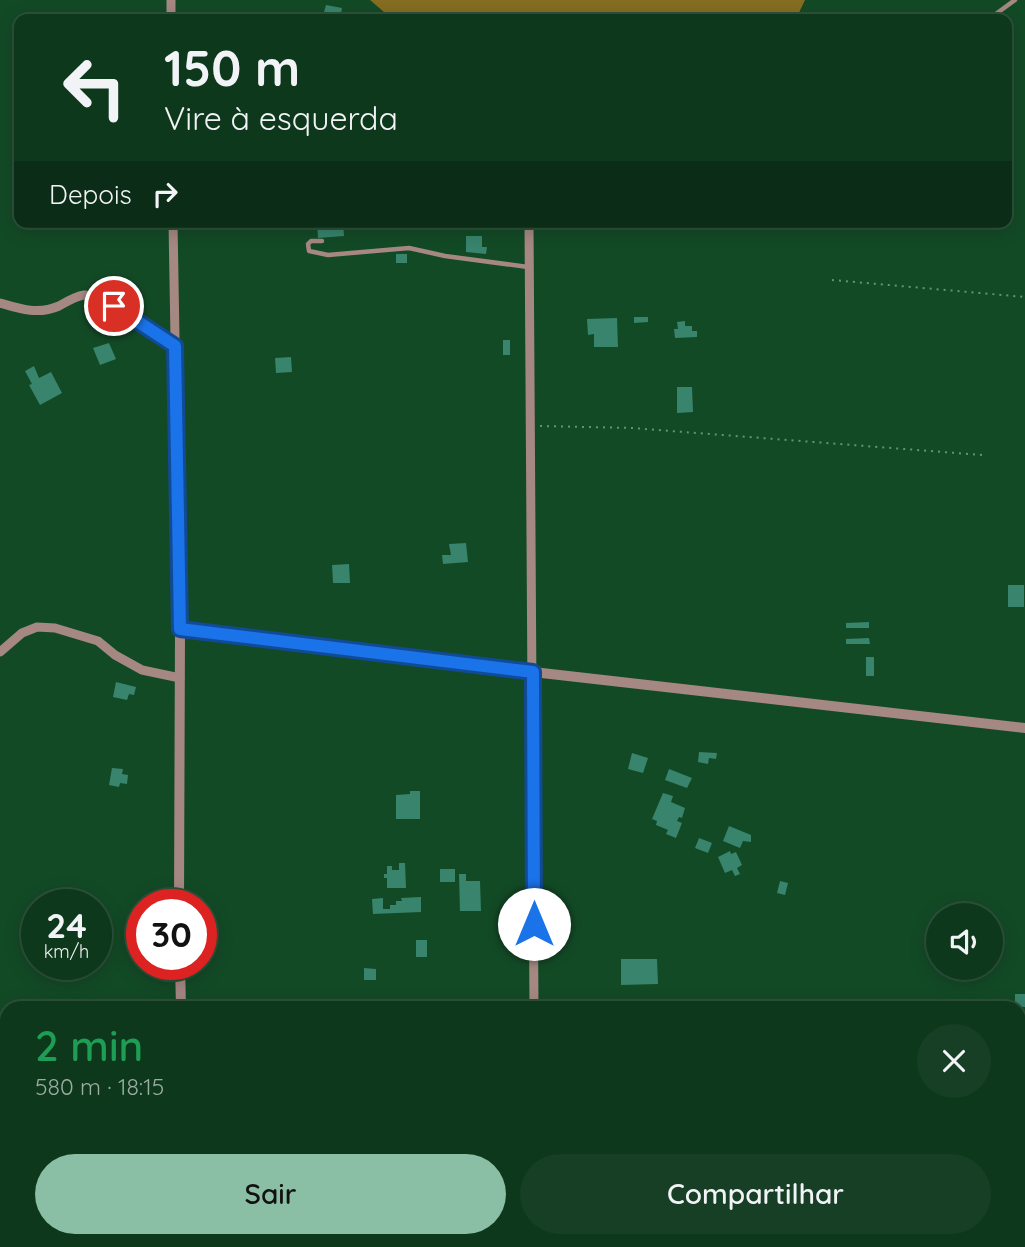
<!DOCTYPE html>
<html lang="pt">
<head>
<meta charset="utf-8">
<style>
  body { margin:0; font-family:Quicksand,sans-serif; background:#173f25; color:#f1f3f6; height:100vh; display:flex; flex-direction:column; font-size:26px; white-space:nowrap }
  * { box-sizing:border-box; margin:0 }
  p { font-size:23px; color:#9baca3 }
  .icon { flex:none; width:38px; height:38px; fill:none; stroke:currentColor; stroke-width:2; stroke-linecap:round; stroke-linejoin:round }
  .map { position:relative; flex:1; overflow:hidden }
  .drawer { position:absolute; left:0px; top:1001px; width:1026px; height:247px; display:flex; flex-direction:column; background:#0e381c; border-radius:21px 21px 0 0; box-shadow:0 4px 18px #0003,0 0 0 2px #2e523b }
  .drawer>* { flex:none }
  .top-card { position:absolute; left:14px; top:14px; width:998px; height:214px; border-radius:14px; box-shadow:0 4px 18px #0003,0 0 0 2px #2e523b; background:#0e381c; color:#f1f3f6; overflow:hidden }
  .tools { position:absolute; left:926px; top:903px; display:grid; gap:14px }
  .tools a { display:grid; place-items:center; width:77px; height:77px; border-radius:50%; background:#0e381c; box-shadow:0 4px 18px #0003,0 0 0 2px #2e523b; font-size:35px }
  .speed { position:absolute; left:21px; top:889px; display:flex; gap:14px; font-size:35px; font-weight:700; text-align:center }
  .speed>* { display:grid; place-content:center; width:91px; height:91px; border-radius:50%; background:#0e381c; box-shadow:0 4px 18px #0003,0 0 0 2px #2e523b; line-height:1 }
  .speed small { font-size:18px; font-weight:400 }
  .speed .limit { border:10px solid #d22; background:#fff; color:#111 }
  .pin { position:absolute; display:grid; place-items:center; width:60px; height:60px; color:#fff; margin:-30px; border:4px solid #fff; border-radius:50%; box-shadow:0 2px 7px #0007 }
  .me { position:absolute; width:77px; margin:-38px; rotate:0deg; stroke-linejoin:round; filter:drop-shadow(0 0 5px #0008) }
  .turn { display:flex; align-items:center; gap:24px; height:147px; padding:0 35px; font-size:32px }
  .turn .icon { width:91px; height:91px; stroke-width:2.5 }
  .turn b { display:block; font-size:49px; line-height:60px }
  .then { display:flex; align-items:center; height:66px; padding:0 35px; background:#0003; gap:14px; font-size:26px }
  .round { display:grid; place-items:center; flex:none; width:74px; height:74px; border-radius:37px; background:#173f25 }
  .headline { display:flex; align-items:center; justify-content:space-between; height:119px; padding:0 35px }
  h1 { font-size:42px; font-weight:600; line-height:52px; color:#1e9e55 }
  .button { display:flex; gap:14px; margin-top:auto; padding:14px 35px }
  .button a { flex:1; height:80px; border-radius:42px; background:#8abfa5; color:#111; font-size:28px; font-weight:600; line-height:80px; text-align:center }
  .button a+a { background:#173f25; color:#f1f3f6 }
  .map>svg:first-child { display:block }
  .forest { fill:#856d21 }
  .building { fill:#38846d }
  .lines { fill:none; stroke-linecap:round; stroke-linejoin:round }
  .path { stroke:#679375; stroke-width:2; stroke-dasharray:2 5; stroke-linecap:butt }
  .service { stroke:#a68883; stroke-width:4.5 }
  .minor { stroke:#a68883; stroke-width:9 }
  .tertiary { stroke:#a68883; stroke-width:10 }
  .route-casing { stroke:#114b97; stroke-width:18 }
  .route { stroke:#1a73e8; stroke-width:12 }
</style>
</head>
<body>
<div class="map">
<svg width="1025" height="1247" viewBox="0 0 1025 1247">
  <rect width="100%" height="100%" fill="#134a26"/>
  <path class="forest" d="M370,0h435l-9,19h-404z"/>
  <path class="building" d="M326,5l16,3 -2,11h-18z
    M317,222h26l1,14 -26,2z
    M466,236h16v11h5l-1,7 -20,-2z
    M396,254h11v9h-11z
    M634,317h14v5l-14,1z
    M617,318l1,29h-24v-13l-6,1 -1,-16z
    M685,321v5h7v5h5v6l-22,1 -1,-9h4l-1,-7z
    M503,340h7v15h-7z
    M109,343l7,16 -16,6 -7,-17z
    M291,357l1,15 -16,1 -1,-15z
    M34,366l5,12 12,-6 11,21 -22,12 -11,-20 3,-1 -7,-13z
    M677,387h15l1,25 -16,1z
    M466,543l2,19 -25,2 -1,-9h9l-2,-11z
    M349,564l1,19h-17l-1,-18z
    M1008,585h16v22h-16z
    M869,622v6h-23v-5z
    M869,638l1,6h-24v-5z
    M866,657h8v19h-8z
    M116,682l20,5 -2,8 -5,-1 -2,6 -14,-3z
    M699,752l18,1 -1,6 -7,-1 -1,6 -10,-2z
    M632,753l16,5 -5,15 -15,-4z
    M112,768l11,1 -1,5 6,1 -1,9 -7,-1 -1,4 -10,-2z
    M669,769l23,9 -5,10 -22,-8z
    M410,791h10v28h-24v-24l14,-1z
    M663,793l10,3 -2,6 14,6 -3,10 -3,-1 -2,4 5,2 -6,15 -10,-4 2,-4 -12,-5 1,-4 -5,-2z
    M729,826l22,9v7l-8,-1 -3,7 -17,-7z
    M699,838l13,5 -4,10 -13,-5z
    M730,851l1,3 5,-2 6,13 -5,3 3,6 -5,2 -3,-6 -7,3 -7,-16z
    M399,863h6l1,25h-19v-10h-3v-4h3v-8h5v4h7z
    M440,869h15v13h-15z
    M459,874h7v7h14l1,30h-21z
    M780,881l8,2 -3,12 -8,-2z
    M421,897v15l-48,2 -1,-15 11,-1v11h7v-4h6v-4h6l-1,-3z
    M416,940h11v17h-11z
    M621,959h36l1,25 -37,1z
    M364,968l12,1v11h-12z
    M1015,994h10v13h-10z
    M347,1002h28v6h-28z"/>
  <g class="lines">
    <path class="path" d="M832,280l193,17
      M540,426l92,2 350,27"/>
    <path class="service" d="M989,19l26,-19
      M322,241h-11l-3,3 1,7 19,4 81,-7 36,8 83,11
      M68,1247l58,-6"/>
    <path class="minor" d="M171,0v19
      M173,222l7,407
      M529,222l5,786
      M0,303c20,6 38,12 59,3 7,-4 17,-10 25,-11 17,-2 74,41 91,51
      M0,652l22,-19 15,-6 18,1 43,13 17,14 27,15 38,8
      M535,1241v6"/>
    <path class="tertiary" d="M179,905l1,-276 353,43 492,56
      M180,964l1,44
      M184,1241v6"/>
  </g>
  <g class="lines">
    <defs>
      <path id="route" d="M114,306l61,40 5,283 353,43 1,252"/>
    </defs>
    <use href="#route" class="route-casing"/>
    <use href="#route" class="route"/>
  </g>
</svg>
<div class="tools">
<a><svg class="icon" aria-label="sound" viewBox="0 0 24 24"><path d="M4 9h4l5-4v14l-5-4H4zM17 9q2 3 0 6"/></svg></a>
</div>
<div class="speed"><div>24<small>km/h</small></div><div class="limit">30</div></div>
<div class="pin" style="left:114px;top:306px;background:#d93025"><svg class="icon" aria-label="arrive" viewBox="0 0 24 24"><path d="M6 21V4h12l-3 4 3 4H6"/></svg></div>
<svg class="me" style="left:534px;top:924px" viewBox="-20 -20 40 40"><circle r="19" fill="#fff"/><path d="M0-13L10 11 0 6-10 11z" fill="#1a73e8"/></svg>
<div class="top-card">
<div class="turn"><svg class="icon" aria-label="left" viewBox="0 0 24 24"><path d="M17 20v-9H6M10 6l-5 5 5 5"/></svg><div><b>150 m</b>Vire à esquerda</div></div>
<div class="then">Depois<svg class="icon" aria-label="right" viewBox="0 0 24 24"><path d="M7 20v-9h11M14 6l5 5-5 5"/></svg></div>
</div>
<section class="drawer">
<div class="headline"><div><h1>2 min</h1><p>580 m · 18:15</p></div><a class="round"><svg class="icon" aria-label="close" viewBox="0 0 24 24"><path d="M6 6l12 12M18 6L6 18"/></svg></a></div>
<div class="button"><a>Sair</a><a>Compartilhar</a></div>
</section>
</div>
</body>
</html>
